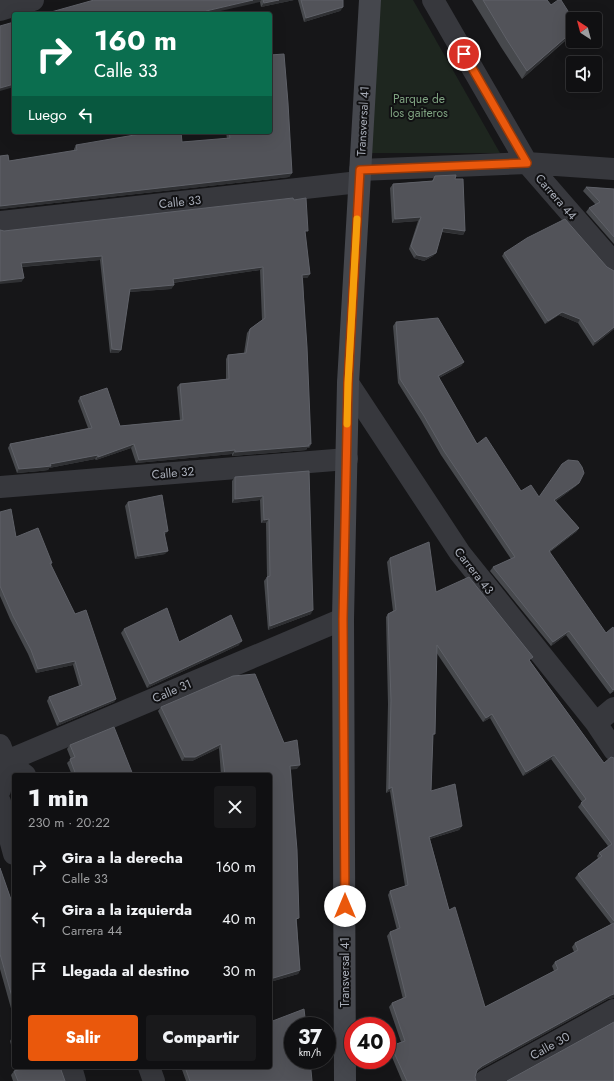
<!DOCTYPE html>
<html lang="es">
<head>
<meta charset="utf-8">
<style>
  body { margin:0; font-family:Jost,sans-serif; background:#19191b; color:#f1f3f6; height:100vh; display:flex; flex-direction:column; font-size:15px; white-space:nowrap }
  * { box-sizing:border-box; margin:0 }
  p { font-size:13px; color:#9c9d9f }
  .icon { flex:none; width:22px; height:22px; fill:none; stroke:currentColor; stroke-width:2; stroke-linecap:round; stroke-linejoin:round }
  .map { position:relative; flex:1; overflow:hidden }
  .panel { position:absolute; left:12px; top:773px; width:260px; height:296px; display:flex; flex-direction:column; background:#101012; border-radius:4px; box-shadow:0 4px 16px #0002,0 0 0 1px #303032 }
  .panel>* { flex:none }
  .banner { position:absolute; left:12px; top:12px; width:260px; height:122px; border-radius:4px; box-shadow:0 4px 16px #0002,0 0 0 1px #303032; background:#0b6e4f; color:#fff; overflow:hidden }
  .needle { width:26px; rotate:324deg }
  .tools { position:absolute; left:566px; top:12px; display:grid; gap:8px }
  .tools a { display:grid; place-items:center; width:36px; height:36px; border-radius:4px; background:#101012; box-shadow:0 4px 16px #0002,0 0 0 1px #303032; font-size:20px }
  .speed { position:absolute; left:284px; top:1017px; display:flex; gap:8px; font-size:20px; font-weight:700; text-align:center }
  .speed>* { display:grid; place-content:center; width:52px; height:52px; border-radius:50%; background:#101012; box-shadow:0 4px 16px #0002,0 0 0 1px #303032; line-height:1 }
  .speed small { font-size:10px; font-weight:400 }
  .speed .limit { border:6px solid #d22; background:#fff; color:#111 }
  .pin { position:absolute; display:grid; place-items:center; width:34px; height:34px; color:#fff; margin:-17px; border:2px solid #fff; border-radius:50%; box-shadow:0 1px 4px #0007 }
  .me { position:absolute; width:44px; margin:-22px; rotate:0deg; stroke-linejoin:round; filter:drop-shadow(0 0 3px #0008) }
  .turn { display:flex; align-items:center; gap:14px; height:84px; padding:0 16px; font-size:18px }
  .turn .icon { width:52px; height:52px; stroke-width:2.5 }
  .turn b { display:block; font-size:28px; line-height:34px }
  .then { display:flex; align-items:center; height:38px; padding:0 16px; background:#0003; gap:8px; font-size:15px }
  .round { display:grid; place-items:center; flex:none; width:42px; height:42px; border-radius:4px; background:#19191b }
  .head { display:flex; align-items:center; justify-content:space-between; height:68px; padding:0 16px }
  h1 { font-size:24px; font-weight:800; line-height:30px }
  .cta { display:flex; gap:8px; margin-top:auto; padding:8px 16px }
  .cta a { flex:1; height:46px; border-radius:4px; background:#ea580c; color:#fff; font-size:16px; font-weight:800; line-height:46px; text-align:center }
  .cta a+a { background:#19191b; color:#f1f3f6 }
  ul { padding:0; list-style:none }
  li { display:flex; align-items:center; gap:12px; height:52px; padding:0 16px }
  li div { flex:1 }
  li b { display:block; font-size:15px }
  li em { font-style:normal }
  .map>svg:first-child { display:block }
  .green { fill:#1e261f }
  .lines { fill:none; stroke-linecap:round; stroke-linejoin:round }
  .street { stroke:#37383d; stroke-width:22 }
  .secondary { stroke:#45474d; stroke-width:22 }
  .wall { fill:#47494d; fill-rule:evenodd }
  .shaded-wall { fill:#2f3033 }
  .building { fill:#525359; stroke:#5f6168 }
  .route-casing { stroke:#983908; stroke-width:10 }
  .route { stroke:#ea580c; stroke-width:7 }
  .slow { stroke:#f59e0b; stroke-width:7 }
  .labels { text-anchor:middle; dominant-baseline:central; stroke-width:4; stroke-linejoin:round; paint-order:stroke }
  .park-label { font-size:12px; fill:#7fa381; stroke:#111113 }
  .street-label { font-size:12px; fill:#a8adb8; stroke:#111113 }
</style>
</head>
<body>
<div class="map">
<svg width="614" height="1081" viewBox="0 0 614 1081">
  <rect width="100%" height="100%" fill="#161618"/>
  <path class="green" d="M379,0h34l87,153h-131z"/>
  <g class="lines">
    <path class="street" d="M433,0l94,163 87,100
      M0,10l33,-10
      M360,170l167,-7 87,6
      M0,222l359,-40
      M348,383l112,170 136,170 18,27
      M0,487l347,-28
      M596,723l18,-15
      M0,745l6,16 -6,29
      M6,761l19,14
      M0,764l343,-145
      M0,802l14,52
      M71,1067l4,14
      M149,1067l5,14
      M485,1081l129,-71"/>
    <path class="secondary" d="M345,1081l-2,-462 5,-236 22,-383"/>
  </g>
  <path class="wall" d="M94,0h200l-33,7 -1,-5z
    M298,0h45v7l-3,4 -36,11z
    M472,0h75l26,34 -51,45 -21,-32z
    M226,132h44l22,41 -3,4 -289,32v-53l9,5 65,-10v-2l2,-4 106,-3 45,-3z
    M435,176l20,3 10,52 -2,4 -21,-3 -9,24 -9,5 -10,-3 -5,-9 9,-28 -26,2 -2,-35 3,-4 39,-3z
    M586,187l28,2v55l-28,-32 3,-4 7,-3 -13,-14z
    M4,231l301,3 5,40 -3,4h-4l8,166 -2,4h-2l-1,2 -74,6v-2l-96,9 -5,-15 -35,12 -1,-1 -46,9 -1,2 -8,1 -23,2 -9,-25 2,-4 78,-16 -10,-27 2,-4 40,29 60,-6 -3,-33 3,-3 46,-5v-20l2,-4 16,-2 3,-20 3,-4 12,-9 -2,-50 -87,13 1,2 -3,4 -42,3 -8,58 -3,3h-8l-10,-93 -78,7 2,11 -3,4z
    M504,253l103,14 7,4v58l-21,17 -15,-23 -19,-8 -14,9 -43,-68z
    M396,322l68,40 -3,4 -22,12 38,66 44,47 18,6 42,-18 -5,7 -20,15 23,27 -3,4 -26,20 64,139 -4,3 -44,-59 -15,11 -61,-75 3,-4 18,-8 -70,-104 -20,-35 -23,-37 -5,-57z
    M309,471l2,143 -43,16 -4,-49 3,-4 -1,-54h-5l-1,-23 -28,3v-22l3,-4z
    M128,502l37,33v19l-30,5 -10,-53z
    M0,512l16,25 36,26 -1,2 65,134 -2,3 -57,24 -10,-25 2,-4 30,-11 -6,-21 -37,8 -8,-19 -18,-35 -10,-23z
    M390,558l46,34 94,69 74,102 10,-5v240l-6,1 -129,71 -2,2 -2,5 1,4h-74l-13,-31 2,-4 10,-4 -12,-35 3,-4 11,-4 -16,-63 3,-4 7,-2 -9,-35 2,-4 15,-5 -15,-95 -4,2 2,-89 -2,-87 2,-3 5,-3 -6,-49zM436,652l47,70 7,-4 33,58 28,-17 31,43 -4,5 30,39 -9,7 -2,3 1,2 -20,16 -3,4 36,46 -36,19 -3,4 2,5 -19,10 -3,4 2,5 -69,36 -36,-97 -19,-71 29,-9 3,-4 -31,-35 2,-56 2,-1z
    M124,629l55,13 60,3 -92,43 -26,-55z
    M161,707l123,36 13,26h-6l6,153 3,48 -2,4 -28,8v-207h-49l-2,-27 -27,13h-10l-24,-50z
    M70,745l63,30h-61l-5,-12 4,-4 -4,-10z
    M0,868l14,40v111l-14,-50z
    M13,1036h1v20l-4,-15z
    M17,1067h43l5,14h-52l-2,-6 3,-4 4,-1z
    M181,1067h89l42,14h-126z"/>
  <path class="shaded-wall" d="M253,0h8l-1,2 -53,12h-3l2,-3z
    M279,0h15l-33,7 3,-4z
    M343,7l-3,4 -36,11 2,-4z
    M573,31v2l-51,46 5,-8z
    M14,84v3l-14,4v-3z
    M292,173l-3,4 -289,32v-3h1z
    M421,217l-3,4 -26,2 3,-4z
    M443,228l22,3 -2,4 -23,-4z
    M436,253l-3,3 -9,5 -10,-3 3,-3z
    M102,256l-2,4 -81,7 2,-4z
    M263,267l-3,3 -90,13 3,-4z
    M310,274l-3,4h-7l2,-3z
    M24,278l-3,4 -21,2v-3z
    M174,285l-3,4 -44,3 3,-3z
    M562,312l18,7 -2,4 -19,-8 -14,9 3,-3z
    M614,327v2l-21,17 2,-4z
    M112,349l9,1 -3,3h-8z
    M464,362l-3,4 -26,14 3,-4z
    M134,444l-3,4 -35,12 2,-3z
    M311,444l-2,4h-2l-1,2 -74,6 3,-4z
    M235,450l-3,4 -96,9 3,-3z
    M98,455l-3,4 -46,9 -1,2 -8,1 -23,2 2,-4 31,-5z
    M581,479l-5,7 -24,18 2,-4z
    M263,496l-3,4 -28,3 3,-4z
    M269,519l-3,4h-5l3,-3z
    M579,528l-3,4 -30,22 3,-3z
    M168,531l-3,4h-4l3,-3z
    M168,551l-3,3 -30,5 3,-3z
    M313,610l-2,4 -43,16 2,-4z
    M569,631l-3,4 -15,11 2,-4z
    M242,641l-3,4 -92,43 3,-4z
    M75,661l-2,4 -37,8 2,-4z
    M116,699l-2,3 -57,24 3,-4z
    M492,714l-2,4 -7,4 3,-4z
    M221,744l-2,4 -27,13h-10l3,-4z
    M554,755l-3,4 -28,17 3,-4z
    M300,765l-3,4 -9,1 2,-4z
    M392,787l-2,4 -4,2 3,-4z
    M462,826l-3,4 -33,10 3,-3z
    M300,970l-2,4 -28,8v-3z
    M614,994v4l-6,1 -129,71 -4,4 2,-4 5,-4 129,-71z"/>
  <path class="building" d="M94,0h159l-47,11 1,3h-163z
    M263,0h16l-15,3z
    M301,0h42v7l-37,11z
    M483,0h64l4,5 7,-5h3l12,19v12l-46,40 -20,-31z
    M14,22v62l-14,4v-62z
    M284,54l4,49 4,70 -292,33v-50l8,-1 1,6 68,-11 -1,-5 76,-13h29l1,10 48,-4 -1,-6h41v-77z
    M456,175l-1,4h8l2,52 -22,-3 -7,25 -9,4 -10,-2 -6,-9 10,-29 -26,2 -2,-35 40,-3 2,-5z
    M586,187l28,2v48l-25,-29 11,-6z
    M293,198l1,2 12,-2 2,33h-3l5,43 -8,1 5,72 4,97h-2v2l-74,6v-2l-96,10 -5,-16 -36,13v-2l-48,9 1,2 -9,1 -23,2 -9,-25 82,-16 -12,-31 27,-9 13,38 63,-6 -3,-36 49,-5 -1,-24 18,-2 4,-24 15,-11 -2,-51 -90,12 1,6 -44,4 -9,61 -9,-1 -10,-93 -81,7 3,15 -24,3v-51l4,1z
    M565,219l42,48 7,4v56l-19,15 -15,-23 -18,-7 -14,9 -44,-68 23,-15z
    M438,318l26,44 -26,14 39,68 9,-7 35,54 10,-6 8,12 23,-33 6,-4 10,1 4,6 2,6 -5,10 -25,17 25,28 -30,23 57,82 7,-6 1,2v60l-1,1 -44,-59 -16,11 -60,-75 22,-10 -71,-106 -20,-35 -24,-37 -4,-57z
    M309,471l4,139 -43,16 -3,-49 3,-1 -1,-57 -5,1 -1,-24 -28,3v-22z
    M162,495l6,36 -4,1 4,19 -30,5 -10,-54z
    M11,509l5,28 22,-9 14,35h-2l25,51 11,-4 30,89 -56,23 -11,-25 33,-12 -7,-24 -37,8 -7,-19 -18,-34 -13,-30v-74z
    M429,542l7,50 33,-15 64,80 -4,3 75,103 7,-6 3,1v163l-36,-47 24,-18 -3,-3 13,-9 -31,-41 5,-4 -32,-44 -28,17 -34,-58 -6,4 -49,-73 -2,89h-2l-2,57 24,-7 7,42 -33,11 20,73 6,-3 30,100 73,-38 -3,-7 23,-12 -3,-7 39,-20v71l-3,1 -129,71 -5,4 -2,7 1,4h-69l-16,-35 14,-5 -13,-38 14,-6 -16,-65 10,-4 -10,-37 18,-6 -16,-98 -3,2 2,-89 -3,-86 8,-4 -6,-52z
    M167,608l12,34 52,-27 11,26 -92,43 -26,-55z
    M255,674l29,69 13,-3 3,25 -10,1 7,84 2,68 -3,1 4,51 -30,9v-204h-45l-4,-31 -26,13h-10l-24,-50 72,-31z
    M114,727l19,48h-57l-6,-16 5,-2 -5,-12z
    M0,868l14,40v96l-14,-50z
    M304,1009l2,17h-13v34h17l2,21h-122l-5,-14h85v-45z
    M614,1022v59h-107z
    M21,1067h39l5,14h-47l-4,-10 7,-2z"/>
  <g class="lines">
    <defs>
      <path id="route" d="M345,906l-2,-287 5,-236 12,-213 167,-7 -63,-109"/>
    </defs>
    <use href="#route" class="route-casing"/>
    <use href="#route" class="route"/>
    <path class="slow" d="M347,424l1,-41 9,-164"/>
  </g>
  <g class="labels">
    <g class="park-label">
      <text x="419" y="99">Parque de<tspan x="419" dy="14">los gaiteros</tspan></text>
    </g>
    <g class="street-label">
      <text transform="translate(363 121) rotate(-87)">Transversal 41</text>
      <text transform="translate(556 197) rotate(49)">Carrera 44</text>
      <text transform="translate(180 202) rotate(-6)">Calle 33</text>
      <text transform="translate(173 473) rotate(-5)">Calle 32</text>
      <text transform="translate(474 571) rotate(52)">Carrera 43</text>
      <text transform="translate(172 691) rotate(-23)">Calle 31</text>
      <text transform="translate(345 972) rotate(-90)">Transversal 41</text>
      <text transform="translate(550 1046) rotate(-29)">Calle 30</text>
    </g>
  </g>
</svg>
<div class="tools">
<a><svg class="needle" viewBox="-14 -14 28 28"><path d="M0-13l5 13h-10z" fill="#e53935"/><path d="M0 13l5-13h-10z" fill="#9c9d9f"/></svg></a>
<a><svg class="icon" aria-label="sound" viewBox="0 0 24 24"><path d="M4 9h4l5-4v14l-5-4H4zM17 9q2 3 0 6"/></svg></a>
</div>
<div class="speed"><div>37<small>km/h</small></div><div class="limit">40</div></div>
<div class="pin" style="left:464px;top:54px;background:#d93025"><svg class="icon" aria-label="arrive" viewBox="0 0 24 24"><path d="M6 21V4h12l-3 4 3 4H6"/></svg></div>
<svg class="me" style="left:345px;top:906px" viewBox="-20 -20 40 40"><circle r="19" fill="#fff"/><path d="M0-13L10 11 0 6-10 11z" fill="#ea580c"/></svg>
<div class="banner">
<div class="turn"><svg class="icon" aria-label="right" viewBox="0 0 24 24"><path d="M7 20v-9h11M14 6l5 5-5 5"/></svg><div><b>160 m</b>Calle 33</div></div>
<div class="then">Luego<svg class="icon" aria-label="left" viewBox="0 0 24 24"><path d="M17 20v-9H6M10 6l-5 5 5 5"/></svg></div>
</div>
<section class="panel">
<div class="head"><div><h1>1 min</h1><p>230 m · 20:22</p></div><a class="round"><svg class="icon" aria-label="close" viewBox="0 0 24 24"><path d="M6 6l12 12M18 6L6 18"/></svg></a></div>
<ul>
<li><svg class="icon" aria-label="right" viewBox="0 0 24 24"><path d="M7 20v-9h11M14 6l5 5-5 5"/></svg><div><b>Gira a la derecha</b><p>Calle 33</p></div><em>160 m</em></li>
<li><svg class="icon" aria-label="left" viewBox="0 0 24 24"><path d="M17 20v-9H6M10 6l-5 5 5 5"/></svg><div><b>Gira a la izquierda</b><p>Carrera 44</p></div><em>40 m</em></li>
<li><svg class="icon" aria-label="arrive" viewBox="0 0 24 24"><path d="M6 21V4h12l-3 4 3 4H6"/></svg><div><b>Llegada al destino</b></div><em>30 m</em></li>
</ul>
<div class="cta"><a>Salir</a><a>Compartir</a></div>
</section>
</div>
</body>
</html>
